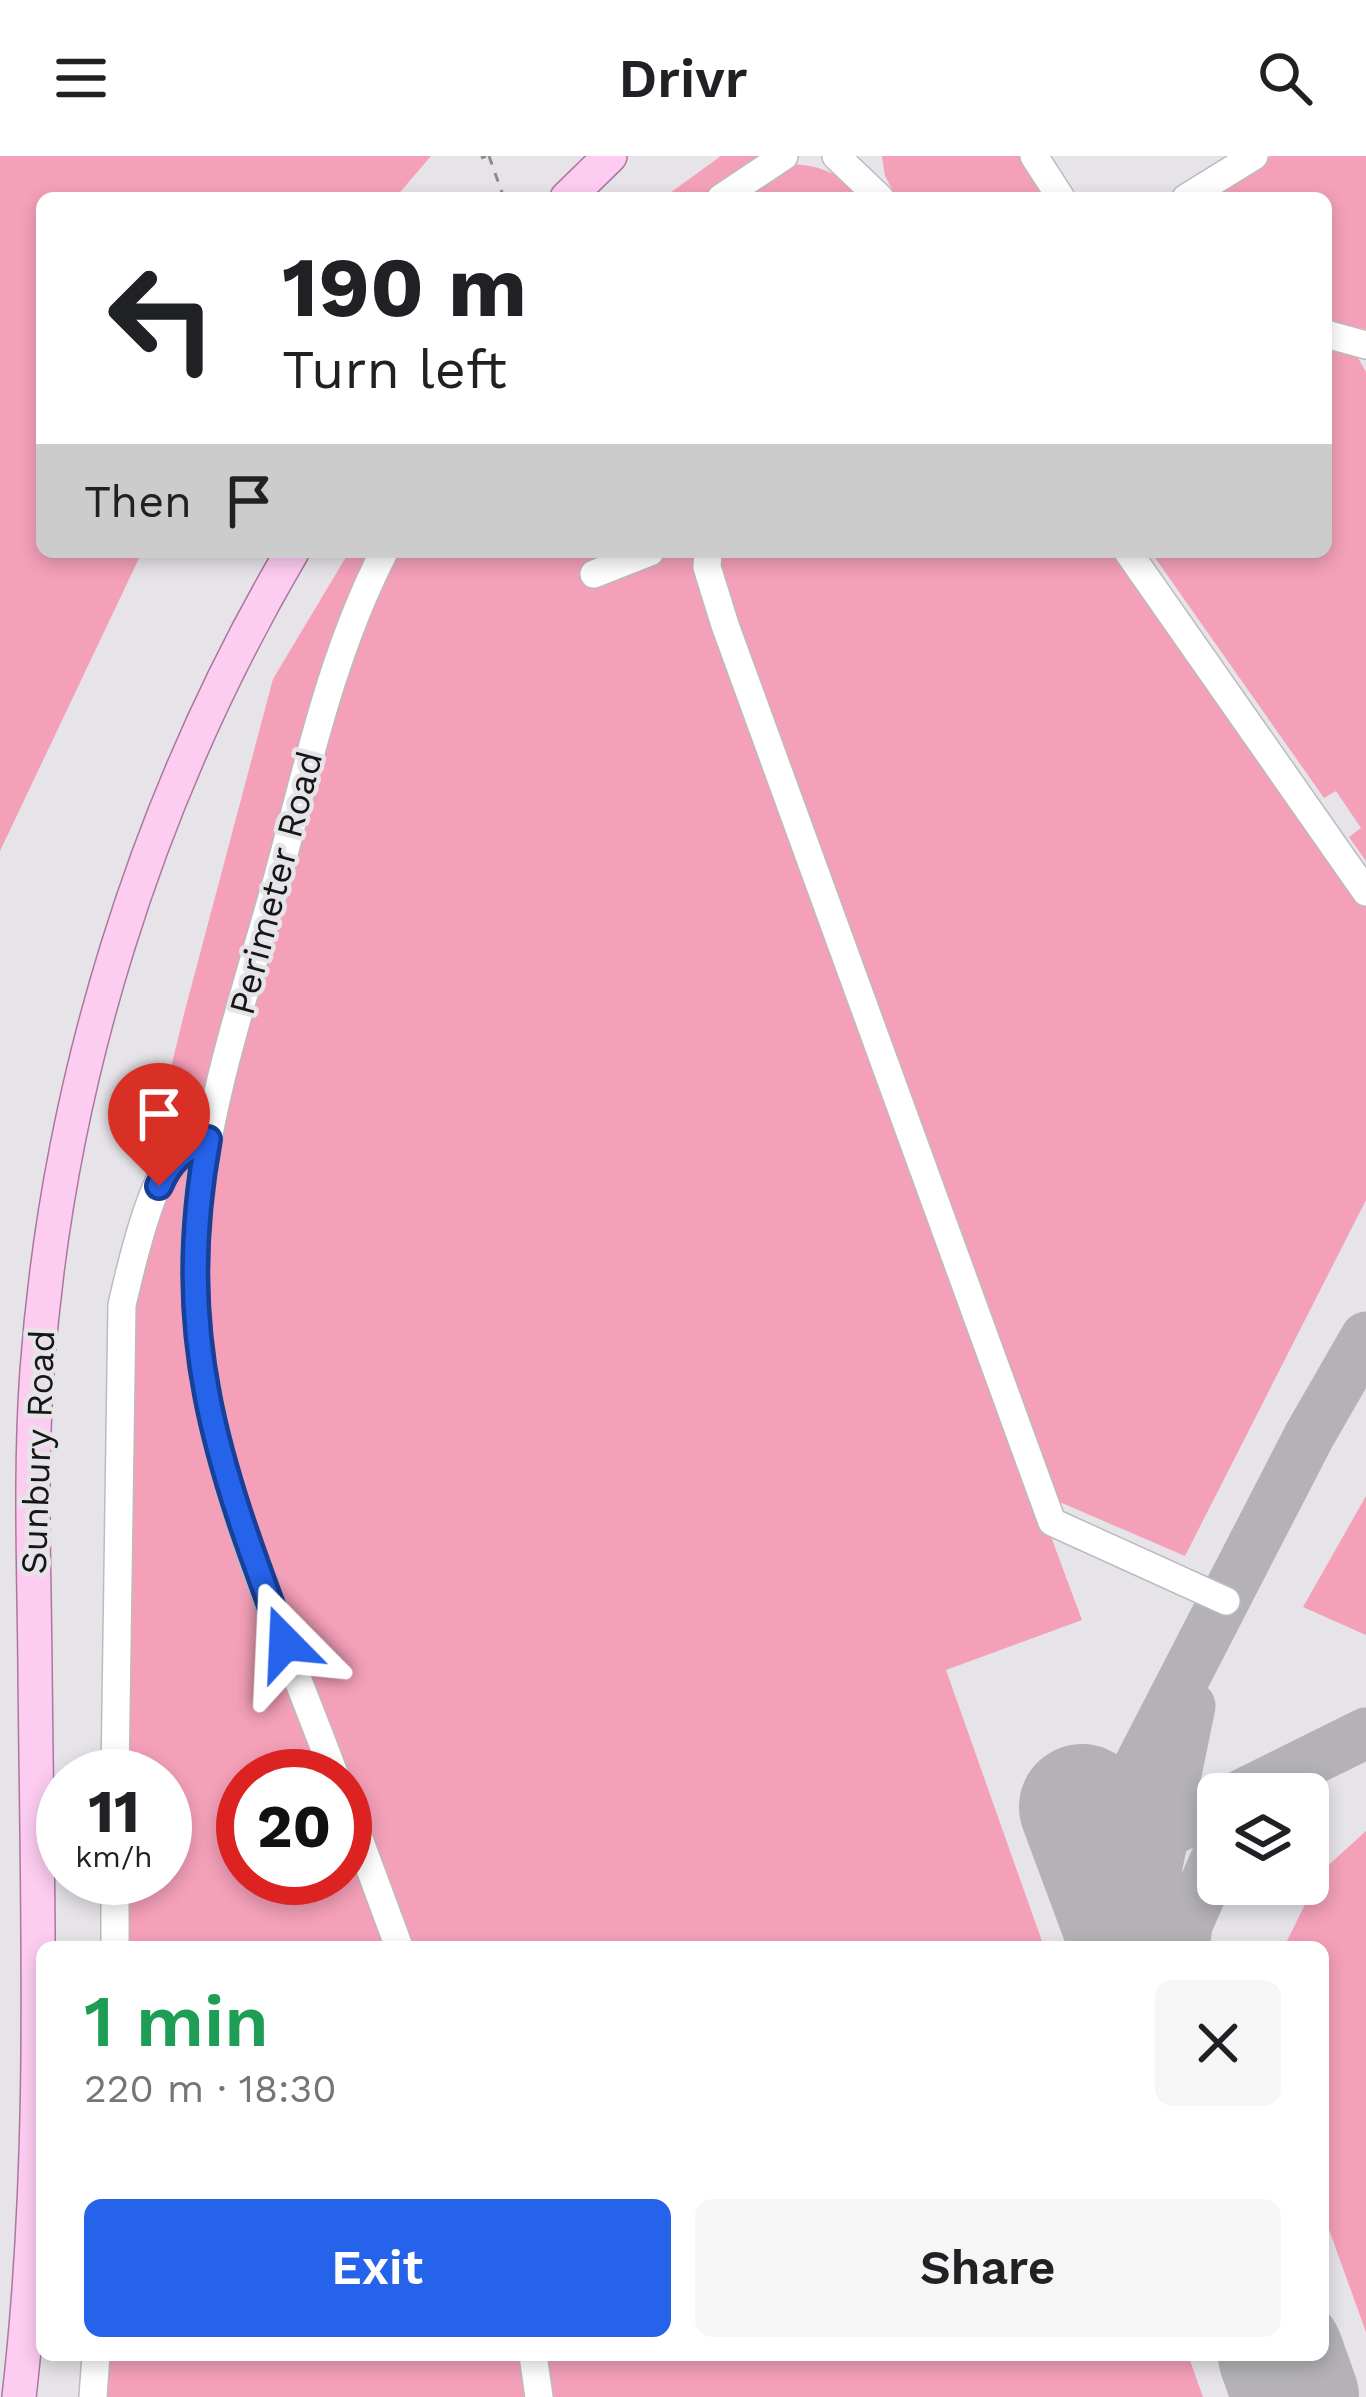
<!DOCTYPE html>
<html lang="en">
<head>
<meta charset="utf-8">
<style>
  body { margin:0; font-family:"Work Sans",sans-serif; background:#f6f6f6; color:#202124; height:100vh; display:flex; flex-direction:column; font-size:45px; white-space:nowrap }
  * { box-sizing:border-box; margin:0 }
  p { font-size:39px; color:#757577 }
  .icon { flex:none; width:66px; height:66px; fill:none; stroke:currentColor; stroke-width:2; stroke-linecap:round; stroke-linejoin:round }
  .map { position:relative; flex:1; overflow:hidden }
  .details { position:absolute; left:36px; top:1785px; width:1293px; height:420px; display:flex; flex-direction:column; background:#fff; border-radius:18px; box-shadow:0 6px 18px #0003 }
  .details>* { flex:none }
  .top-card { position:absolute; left:36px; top:36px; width:1296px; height:366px; border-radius:18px; box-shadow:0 6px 18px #0003; background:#fff; color:#202124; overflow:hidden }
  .controls { position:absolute; left:1197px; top:1617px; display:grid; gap:24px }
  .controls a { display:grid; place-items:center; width:132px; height:132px; border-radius:18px; background:#fff; box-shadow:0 6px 18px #0003; font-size:60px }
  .speed { position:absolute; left:36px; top:1593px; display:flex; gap:24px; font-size:60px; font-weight:700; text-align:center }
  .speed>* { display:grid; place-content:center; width:156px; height:156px; border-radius:50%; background:#fff; box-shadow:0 6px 18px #0003; line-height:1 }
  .speed small { font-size:30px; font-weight:400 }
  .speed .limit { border:18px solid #d22; background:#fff; color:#111 }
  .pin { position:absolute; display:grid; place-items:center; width:102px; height:102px; color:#fff; margin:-123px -51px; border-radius:50% 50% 50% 0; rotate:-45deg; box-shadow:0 0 12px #0007 }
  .pin .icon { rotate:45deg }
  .me { position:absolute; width:132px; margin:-66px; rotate:339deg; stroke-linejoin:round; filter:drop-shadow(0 0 9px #0008) }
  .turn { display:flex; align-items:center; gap:42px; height:252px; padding:0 48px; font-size:54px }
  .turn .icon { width:156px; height:156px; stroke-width:2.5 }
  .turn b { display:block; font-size:84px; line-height:102px }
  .then { display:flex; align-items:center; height:114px; padding:0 48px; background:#0003; gap:24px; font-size:45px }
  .round { display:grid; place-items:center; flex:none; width:126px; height:126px; border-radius:18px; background:#f6f6f6 }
  .summary { display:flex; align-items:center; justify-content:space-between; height:204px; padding:0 48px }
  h1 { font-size:72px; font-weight:600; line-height:90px; color:#1e9e55 }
  .button { display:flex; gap:24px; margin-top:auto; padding:24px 48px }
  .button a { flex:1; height:138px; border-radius:18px; background:#2563eb; color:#fff; font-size:48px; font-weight:600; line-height:138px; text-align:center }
  .button a+a { background:#f6f6f6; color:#202124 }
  header { display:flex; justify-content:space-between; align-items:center; height:156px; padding:0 48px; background:#fff; font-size:54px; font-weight:600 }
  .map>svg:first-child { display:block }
  .green { fill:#f4a0b9; fill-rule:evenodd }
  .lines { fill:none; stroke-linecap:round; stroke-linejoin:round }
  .taxiway { stroke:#b4b2b6; stroke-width:51 }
  .runway { stroke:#b4b2b6; stroke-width:126 }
  .minor-casing { stroke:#bdbbbf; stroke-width:30 }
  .major-casing { stroke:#ab779f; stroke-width:36 }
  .path { stroke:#8d8b8e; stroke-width:3; stroke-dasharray:9 9; stroke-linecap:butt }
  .minor { stroke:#fff; stroke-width:27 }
  .major { stroke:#fdcdf1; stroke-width:33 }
  .route-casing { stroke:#184099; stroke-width:30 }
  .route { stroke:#2563eb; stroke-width:21 }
  .labels { text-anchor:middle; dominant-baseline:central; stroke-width:9; stroke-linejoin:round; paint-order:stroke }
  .street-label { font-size:36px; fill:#171617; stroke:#e6e4e8 }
</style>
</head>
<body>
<header><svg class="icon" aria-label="menu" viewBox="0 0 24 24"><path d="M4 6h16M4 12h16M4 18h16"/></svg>Drivr<svg class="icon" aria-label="search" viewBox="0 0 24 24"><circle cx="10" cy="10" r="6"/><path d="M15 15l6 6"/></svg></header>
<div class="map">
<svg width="1366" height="2241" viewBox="0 0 1366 2241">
  <rect width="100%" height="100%" fill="#e6e4e8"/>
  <path class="green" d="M0,0h431l-36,42h-353v354h100l-142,299z
    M721,0h63l6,8c35,1 52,13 79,34h-206z
    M882,0h140l26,42h-151l-12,-22z
    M1271,0h95v173l-40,-6v-125h-122z
    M1326,186l31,14 9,16v489l-17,-24 12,-9 -25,-37 -12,7 -173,-246h175z
    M349,396h770l247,353v295l-181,356 -151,-65 48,129 -136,50 98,277h-942l2,-69h61v-102h-59l9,-477 69,-285 89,-335zM243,1620h102v102h-102z
    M1366,1340v139l-63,-28z
    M1366,1675v501l-43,-119v-266h-39l37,-75z
    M85,2199h1103l15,42h-1121z"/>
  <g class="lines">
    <path class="taxiway" d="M1243,1638l123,-61
      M1218,1651l-115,57 4,-36 202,-392 57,-99
      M1150,1791l-2,-37 42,-204
      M1184,1791l3,-22 31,-71"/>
    <path class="runway" d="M1082,1651l52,140
      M1281,2199l15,42"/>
    <defs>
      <path id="minor" d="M836,0l44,42
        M1034,0l27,42
        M721,42l63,-42
        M1186,42l68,-42
        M1326,178l40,11
        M708,396l-1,15 18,58 327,897 174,79
        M1128,396l238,340
        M594,418l56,-22
        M115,1620l7,-471c8,-35 28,-123 52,-147 10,-9 21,-13 34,-19
        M335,1620c-72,-192 -166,-385 -134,-596 15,-102 48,-201 76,-300 30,-110 54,-225 107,-328
        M345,1645l54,146
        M115,1722v69
        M533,2199l6,42
        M93,2241l3,-42"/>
      <path id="major" d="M567,42l43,-42
        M19,2241c28,-242 18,-488 16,-731 -1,-98 -5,-197 2,-295 21,-287 109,-571 255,-819"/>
    </defs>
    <use href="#minor" class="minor-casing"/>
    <use href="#major" class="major-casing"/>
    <path class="path" d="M489,0l15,42
      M481,2l5,-2"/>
    <use href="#minor" class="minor"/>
    <use href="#major" class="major"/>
  </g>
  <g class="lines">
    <defs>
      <path id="route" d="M159,1030c11,-26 23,-35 49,-47 -36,198 9,322 77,504"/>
    </defs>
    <use href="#route" class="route-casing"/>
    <use href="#route" class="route"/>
  </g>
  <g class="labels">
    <g class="street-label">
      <text transform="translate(276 727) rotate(-75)">Perimeter Road</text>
      <text transform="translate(38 1296) rotate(-88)">Sunbury Road</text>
    </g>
  </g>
</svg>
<div class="controls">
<a><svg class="icon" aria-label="layers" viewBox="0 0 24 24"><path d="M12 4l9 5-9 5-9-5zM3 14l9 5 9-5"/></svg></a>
</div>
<div class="speed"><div>11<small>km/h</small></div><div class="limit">20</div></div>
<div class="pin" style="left:159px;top:1030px;background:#d93025"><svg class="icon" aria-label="arrive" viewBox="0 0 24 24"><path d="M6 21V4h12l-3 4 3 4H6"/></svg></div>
<svg class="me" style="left:285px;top:1487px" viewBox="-20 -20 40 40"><path d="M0-17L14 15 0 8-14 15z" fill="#2563eb" stroke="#fff" stroke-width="4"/></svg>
<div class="top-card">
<div class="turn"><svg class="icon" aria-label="left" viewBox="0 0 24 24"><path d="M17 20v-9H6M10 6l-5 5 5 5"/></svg><div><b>190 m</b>Turn left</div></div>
<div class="then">Then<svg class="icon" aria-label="arrive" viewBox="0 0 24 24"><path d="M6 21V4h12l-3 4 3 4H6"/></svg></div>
</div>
<section class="details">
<div class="summary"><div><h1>1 min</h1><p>220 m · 18:30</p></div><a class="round"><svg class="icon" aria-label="close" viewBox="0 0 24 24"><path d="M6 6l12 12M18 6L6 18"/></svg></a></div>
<div class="button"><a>Exit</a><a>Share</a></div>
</section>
</div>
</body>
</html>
